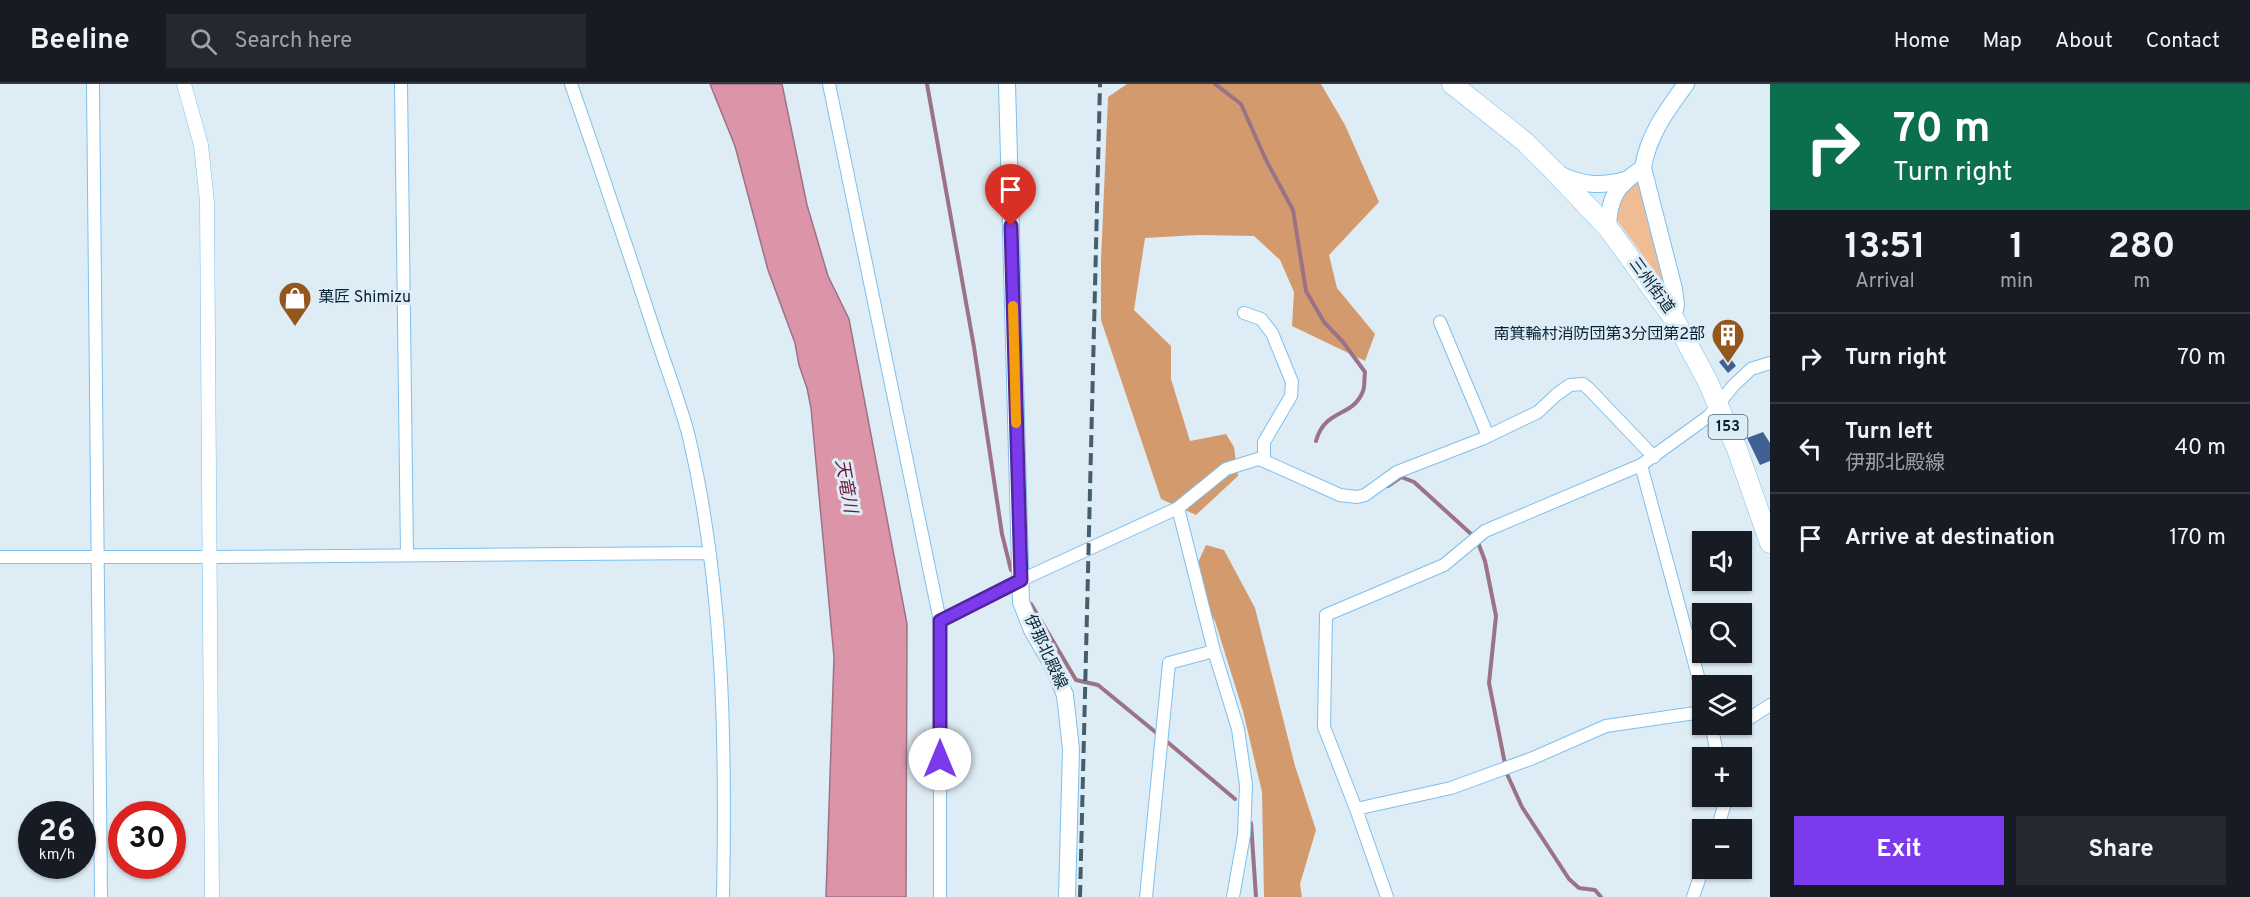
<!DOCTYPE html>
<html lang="en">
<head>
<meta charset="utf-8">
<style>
  body { margin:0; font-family:Overpass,"Noto Sans JP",sans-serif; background:#242831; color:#f1f3f6; height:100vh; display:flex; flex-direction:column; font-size:22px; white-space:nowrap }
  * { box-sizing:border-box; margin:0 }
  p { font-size:20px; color:#9ea1a6 }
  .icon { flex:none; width:33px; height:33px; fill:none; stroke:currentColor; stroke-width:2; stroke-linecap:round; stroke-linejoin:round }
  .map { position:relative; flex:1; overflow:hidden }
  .details { display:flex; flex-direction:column; background:#171b24; width:480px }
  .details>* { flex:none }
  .banner { background:#0b6e4f; color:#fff; overflow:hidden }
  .controls { position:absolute; left:1692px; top:447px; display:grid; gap:12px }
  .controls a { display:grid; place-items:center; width:60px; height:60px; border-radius:0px; background:#171b24; box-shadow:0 2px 4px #0004; font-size:30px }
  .speed { position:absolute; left:18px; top:717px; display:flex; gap:12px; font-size:30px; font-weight:700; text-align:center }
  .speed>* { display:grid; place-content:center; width:78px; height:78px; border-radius:50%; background:#171b24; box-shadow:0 2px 4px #0004; line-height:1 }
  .speed small { font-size:15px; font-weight:400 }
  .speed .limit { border:9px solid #d22; background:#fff; color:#111 }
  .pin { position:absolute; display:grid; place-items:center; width:51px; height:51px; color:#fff; margin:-62px -26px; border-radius:50% 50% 50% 0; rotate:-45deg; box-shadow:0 0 6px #0007 }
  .pin .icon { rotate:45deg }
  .me { position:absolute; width:66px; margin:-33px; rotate:0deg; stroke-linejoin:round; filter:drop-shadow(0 0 4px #0008) }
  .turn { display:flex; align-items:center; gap:21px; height:126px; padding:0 24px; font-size:27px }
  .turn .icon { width:78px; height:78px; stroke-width:2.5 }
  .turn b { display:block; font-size:42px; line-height:51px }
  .eta { display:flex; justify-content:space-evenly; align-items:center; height:102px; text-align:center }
  .eta b { font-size:36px; font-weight:700; line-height:42px }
  .button { display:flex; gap:12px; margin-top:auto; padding:12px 24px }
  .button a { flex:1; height:69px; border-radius:0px; background:#7c3aed; color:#fff; font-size:24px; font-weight:700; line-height:69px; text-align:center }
  .button a+a { background:#242831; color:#f1f3f6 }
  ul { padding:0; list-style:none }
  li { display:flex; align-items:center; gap:18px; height:90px; padding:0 24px; border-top:2px solid #363941 }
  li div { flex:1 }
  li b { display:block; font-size:22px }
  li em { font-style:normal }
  header { display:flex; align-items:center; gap:36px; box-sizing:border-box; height:84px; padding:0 30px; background:#171b24; border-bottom:2px solid #363941 }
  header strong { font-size:28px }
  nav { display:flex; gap:33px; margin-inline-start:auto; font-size:21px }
  .search { width:420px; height:54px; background:#242831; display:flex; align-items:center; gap:15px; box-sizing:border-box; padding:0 21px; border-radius:0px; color:#9ea1a6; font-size:22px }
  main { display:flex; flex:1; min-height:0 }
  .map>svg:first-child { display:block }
  .green { fill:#efbc93 }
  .forest { fill:#d39b6d }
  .water { fill:#dc94a9; stroke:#9c7286; stroke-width:1.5 }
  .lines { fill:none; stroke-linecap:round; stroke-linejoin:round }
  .stream { stroke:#9c7286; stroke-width:4 }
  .building { fill:#416194 }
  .minor-casing { stroke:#7cc0ef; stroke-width:14 }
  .tertiary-casing { stroke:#7cc0ef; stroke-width:15 }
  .secondary-casing { stroke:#7cc0ef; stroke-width:18 }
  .trunk-casing { stroke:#7cc0ef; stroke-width:21 }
  .minor { stroke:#fff; stroke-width:12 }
  .tertiary { stroke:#fff; stroke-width:14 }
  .secondary { stroke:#fff; stroke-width:16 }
  .trunk { stroke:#fff; stroke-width:20 }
  .rail { stroke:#455e6d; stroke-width:4; stroke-dasharray:12 6; stroke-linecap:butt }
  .route-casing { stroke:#51269a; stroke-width:15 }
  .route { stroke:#7c3aed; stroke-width:10 }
  .slow { stroke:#f59e0b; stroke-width:10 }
  .labels { text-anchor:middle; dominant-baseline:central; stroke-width:6; stroke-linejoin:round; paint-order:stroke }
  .shield { fill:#deecf5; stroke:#465f6e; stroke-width:1.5 }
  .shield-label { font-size:15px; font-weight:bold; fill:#052234 }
  .street-label { font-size:16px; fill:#052234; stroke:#deecf5 }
  .poi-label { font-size:16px; fill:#052234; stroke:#deecf5; text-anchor:start }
  .water-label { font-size:18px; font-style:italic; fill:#6b173b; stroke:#deecf5 }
</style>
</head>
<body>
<header>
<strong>Beeline</strong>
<div class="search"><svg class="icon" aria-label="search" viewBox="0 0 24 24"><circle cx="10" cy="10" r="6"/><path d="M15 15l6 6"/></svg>Search here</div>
<nav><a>Home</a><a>Map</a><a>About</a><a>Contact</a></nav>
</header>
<main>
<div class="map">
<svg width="1770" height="813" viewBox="0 0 1770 813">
  <rect width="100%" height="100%" fill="#deecf5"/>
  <path class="green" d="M1636,98l5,3 25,98 -2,1 -45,-61 -2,-4 1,-19z"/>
  <path class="forest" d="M1127,0h194l24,41 34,77 -50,53 8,33 38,46 -10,27 -73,-35 2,-34 -14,-32 -26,-24 -56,-1 -53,3 -11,72 37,36v33l19,62 36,-7 8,13 4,29 -42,39 -35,-16 -60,-179v-59l7,-164z
    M1206,461l18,5 31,58 40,158 21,64 -16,54 2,13h-38l-2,-105 -19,-81 -28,-90 -25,-41z"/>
  <path class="water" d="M710,0h72l25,121 21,71 21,43 58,305 -1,273h-80l8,-240 -23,-249 -4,-20 -8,-23 -4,-22 -27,-73 -33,-124z"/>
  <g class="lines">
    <path class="stream" d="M927,0l47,263 28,187 9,36
      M1215,0l26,20 25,56 27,50 13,81 18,31 19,20 22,30c-1,6 0,14 -2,19 -10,27 -38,17 -47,50
      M1388,402l13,-9 13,5 56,51 9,12 6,16 11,55 -7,67 18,91 15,33 47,72 10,9 16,2 6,7
      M1031,520l45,76 22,5 61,50
      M1165,656l70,59
      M1251,739l5,74"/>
  </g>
  <path class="building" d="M1728,271l8,11 -8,7 -9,-11z
    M1763,348l7,11v18l-10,4 -13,-27z"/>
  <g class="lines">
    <defs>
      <path id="minor" d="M93,0l8,813
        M401,0l6,471
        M571,0c29,83 57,166 84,249 11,34 25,69 34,104 35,150 37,307 34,460
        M829,0l111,537v276
        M1244,229l17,6 11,14 20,49 -1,14 -27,46v19
        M1440,238l48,114
        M1178,424l36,143 24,78 8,56 -2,50 -11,62
        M0,473h211l499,-4
        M940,537l81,-41 157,-72 48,-39 32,-10 6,2 76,34 17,2 8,-2 32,-23 85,-33 56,-27 18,-17 14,-10 13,-1 5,4 66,69
        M1702,607l-61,-226 68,-49 24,-30 18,-17 19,-6
        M1742,633l8,1 20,-13
        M1711,640l7,34
        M1356,725l-32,-82 2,-112 118,-50 41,-34 156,-66
        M1717,746l10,-34
        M1146,813l23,-234 45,-12
        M1387,813l-31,-88 95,-21 82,-30 73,-32 96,-14
        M1693,813l10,-29"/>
      <path id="tertiary" d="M184,0l17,61 6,57 5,695"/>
      <path id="secondary" d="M1007,0l14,518 11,28 22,38 11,27 6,54 -4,148
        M1559,90c23,11 41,13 66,6
        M1608,144c1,-32 9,-43 35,-60
        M1673,233l3,-12 -2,-16 -31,-121c5,-33 24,-58 43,-84"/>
      <path id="trunk" d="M1452,0l73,58 29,29 54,57 65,89 34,63 30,69 33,94"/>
    </defs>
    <use href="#minor" class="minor-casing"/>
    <use href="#tertiary" class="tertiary-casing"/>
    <use href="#secondary" class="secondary-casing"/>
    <use href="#trunk" class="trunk-casing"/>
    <use href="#minor" class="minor"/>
    <use href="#tertiary" class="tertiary"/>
    <use href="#secondary" class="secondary"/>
    <use href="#trunk" class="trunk"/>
    <path class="rail" d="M1080,813l20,-813"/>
  </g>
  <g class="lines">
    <defs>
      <path id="route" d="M940,675v-138l81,-41 -10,-354"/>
    </defs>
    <use href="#route" class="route-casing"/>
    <use href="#route" class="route"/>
    <path class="slow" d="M1013,222l3,117"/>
  </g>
  <defs>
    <symbol id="shop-pin" viewBox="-11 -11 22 30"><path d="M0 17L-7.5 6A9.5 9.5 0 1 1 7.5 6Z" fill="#94571b" stroke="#deecf5"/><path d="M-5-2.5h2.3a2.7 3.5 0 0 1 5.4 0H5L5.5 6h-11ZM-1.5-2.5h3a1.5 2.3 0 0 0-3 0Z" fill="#fff"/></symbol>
    <symbol id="building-pin" viewBox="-11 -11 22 30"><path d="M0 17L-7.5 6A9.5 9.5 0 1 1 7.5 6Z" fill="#94571b" stroke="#deecf5"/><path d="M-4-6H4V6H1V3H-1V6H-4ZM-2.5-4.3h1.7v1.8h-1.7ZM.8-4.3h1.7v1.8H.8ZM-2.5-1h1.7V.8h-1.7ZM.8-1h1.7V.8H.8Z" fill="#fff"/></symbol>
  </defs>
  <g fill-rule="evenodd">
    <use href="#shop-pin" x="276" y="195" width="38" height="52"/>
    <use href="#building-pin" x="1709" y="232" width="38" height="52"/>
  </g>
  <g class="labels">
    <rect class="shield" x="1708.5" y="331" width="39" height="24" rx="4.5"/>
    <g class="shield-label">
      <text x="1728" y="343">153</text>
    </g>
    <g class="street-label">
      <text transform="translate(1651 202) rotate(54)">三州街道</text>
      <text transform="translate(1045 568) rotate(65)">伊那北殿線</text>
    </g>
    <g class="poi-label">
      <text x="318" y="214">菓匠 Shimizu</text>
      <text x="1705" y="251" text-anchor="end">南箕輪村消防団第3分団第2部</text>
    </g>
    <g class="water-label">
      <text transform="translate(845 402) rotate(80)">天竜川</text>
    </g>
  </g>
</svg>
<div class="controls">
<a><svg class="icon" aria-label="sound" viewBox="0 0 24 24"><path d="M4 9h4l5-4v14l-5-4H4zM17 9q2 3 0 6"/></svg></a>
<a><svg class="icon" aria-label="search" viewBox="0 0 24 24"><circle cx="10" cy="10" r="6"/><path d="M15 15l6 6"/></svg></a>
<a><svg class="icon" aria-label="layers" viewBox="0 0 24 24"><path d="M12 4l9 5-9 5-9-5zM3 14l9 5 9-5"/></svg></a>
<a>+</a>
<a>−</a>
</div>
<div class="speed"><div>26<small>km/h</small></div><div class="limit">30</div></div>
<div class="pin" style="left:1011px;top:142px;background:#d93025"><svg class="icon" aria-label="arrive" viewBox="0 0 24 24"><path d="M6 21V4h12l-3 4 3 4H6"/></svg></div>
<svg class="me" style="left:940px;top:675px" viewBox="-20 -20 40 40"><circle r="19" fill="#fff"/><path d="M0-13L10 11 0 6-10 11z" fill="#7c3aed"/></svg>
</div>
<section class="details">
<div class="banner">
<div class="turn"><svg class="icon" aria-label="right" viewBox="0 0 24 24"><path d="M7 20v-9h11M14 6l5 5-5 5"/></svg><div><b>70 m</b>Turn right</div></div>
</div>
<div class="eta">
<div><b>13:51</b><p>Arrival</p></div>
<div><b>1</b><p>min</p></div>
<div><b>280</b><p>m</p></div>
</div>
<ul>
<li><svg class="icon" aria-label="right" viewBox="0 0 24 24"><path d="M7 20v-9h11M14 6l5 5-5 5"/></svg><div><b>Turn right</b></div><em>70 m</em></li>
<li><svg class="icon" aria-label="left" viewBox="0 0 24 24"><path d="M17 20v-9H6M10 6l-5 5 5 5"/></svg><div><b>Turn left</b><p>伊那北殿線</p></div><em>40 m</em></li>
<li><svg class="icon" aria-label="arrive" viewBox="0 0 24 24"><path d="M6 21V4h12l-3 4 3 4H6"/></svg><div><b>Arrive at destination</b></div><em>170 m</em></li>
</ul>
<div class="button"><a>Exit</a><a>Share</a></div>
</section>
</main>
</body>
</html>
